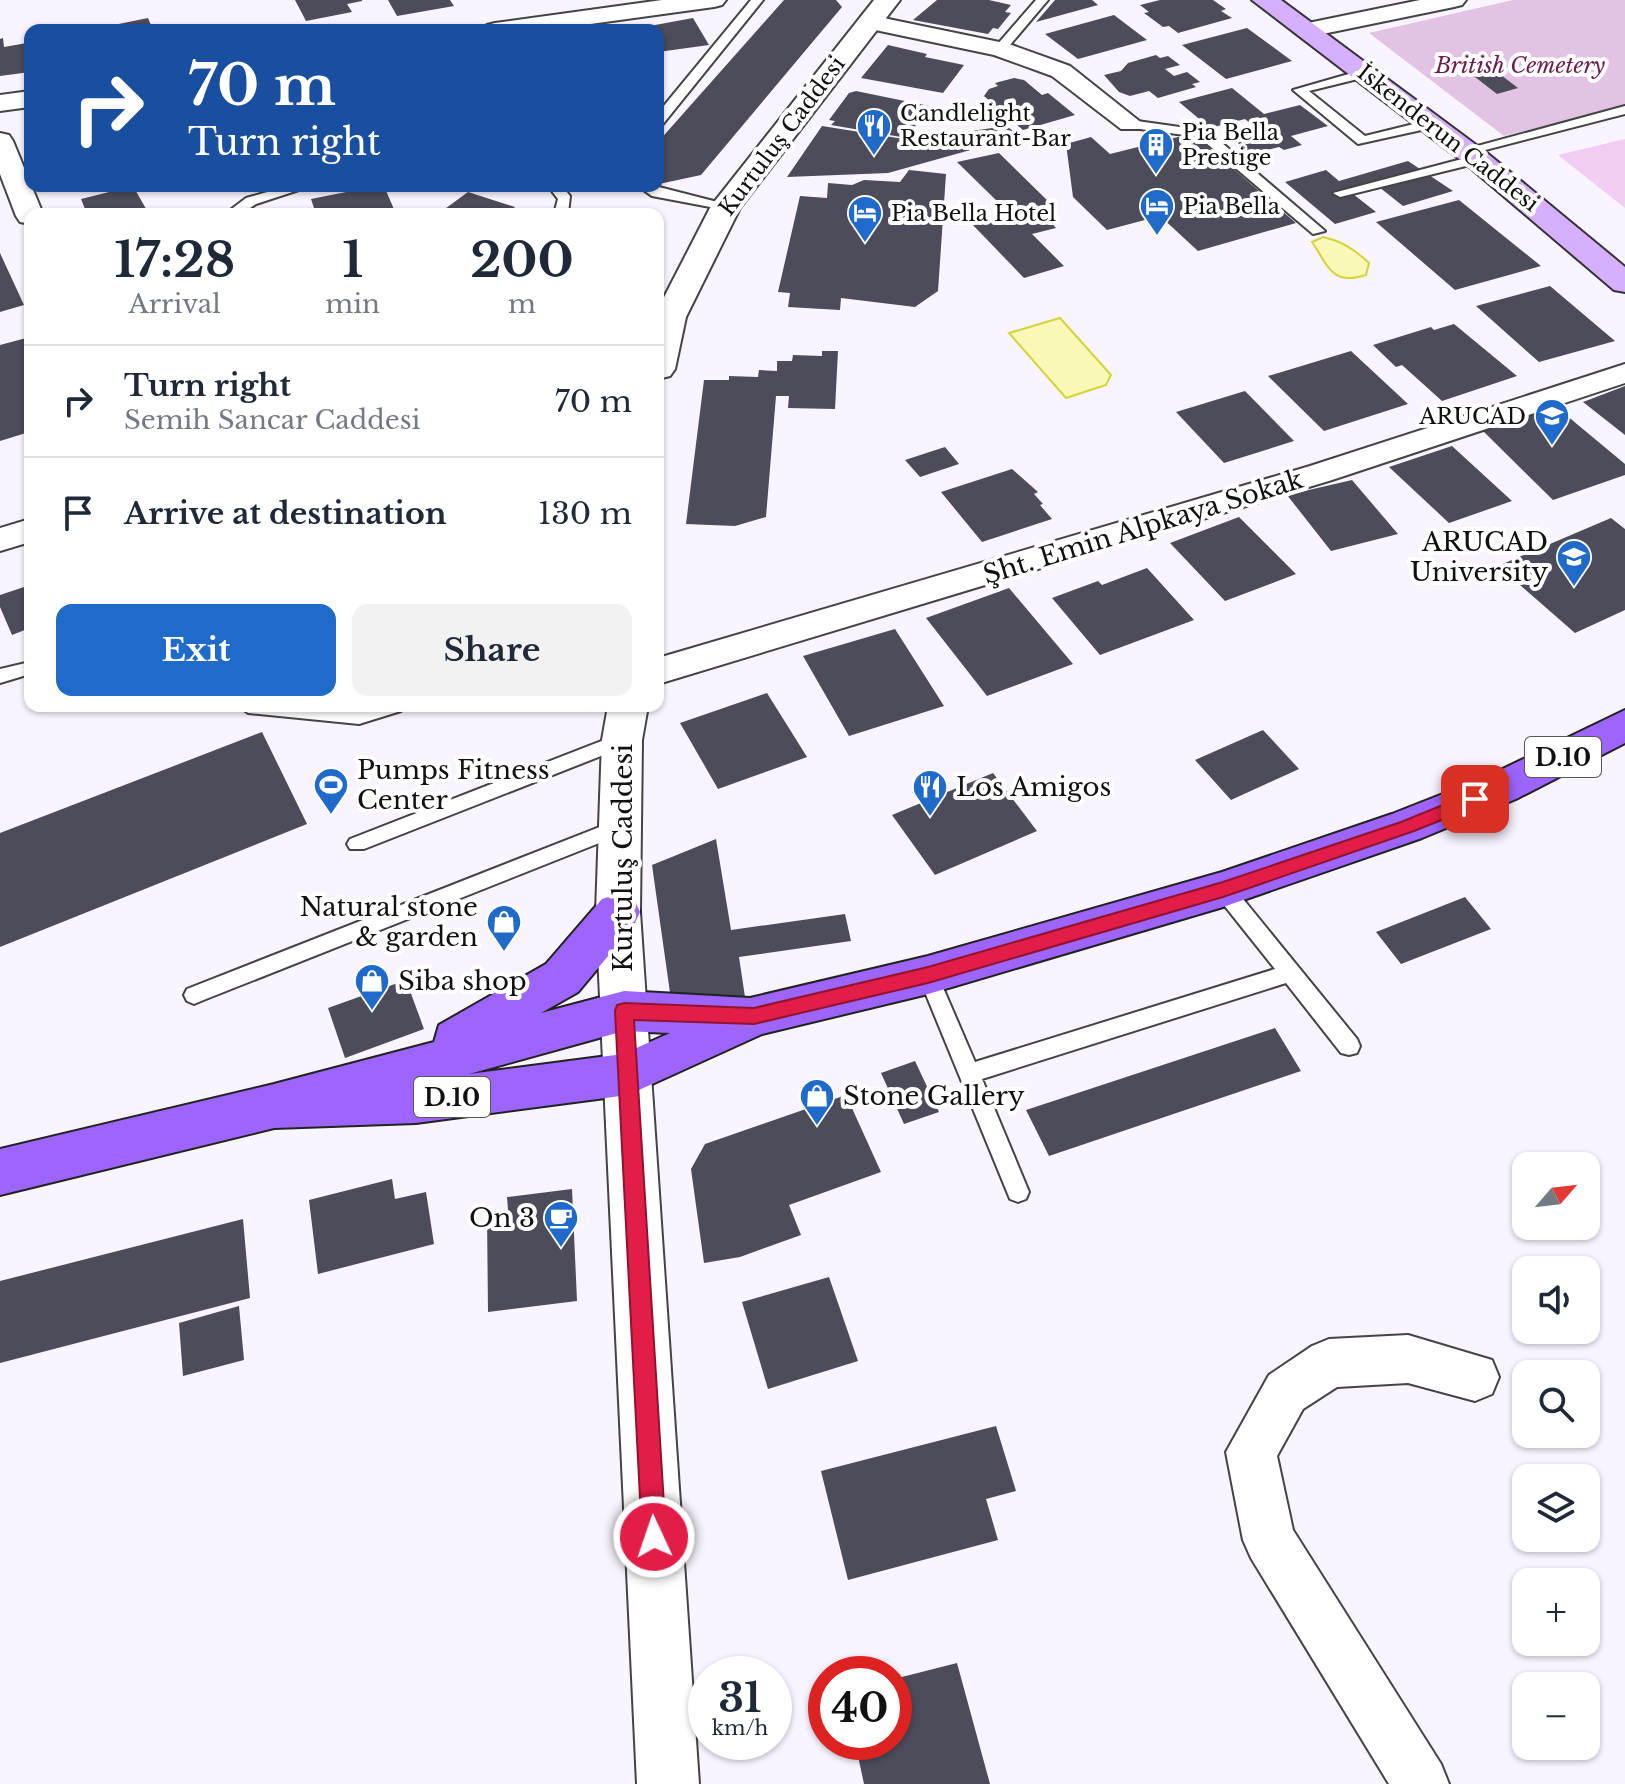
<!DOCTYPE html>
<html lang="en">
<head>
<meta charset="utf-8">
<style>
  body { margin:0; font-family:"Libre Baskerville",serif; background:#f2f2f3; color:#1f2937; height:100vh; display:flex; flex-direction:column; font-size:30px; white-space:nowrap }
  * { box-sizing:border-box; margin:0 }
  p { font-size:26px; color:#747a83 }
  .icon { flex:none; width:44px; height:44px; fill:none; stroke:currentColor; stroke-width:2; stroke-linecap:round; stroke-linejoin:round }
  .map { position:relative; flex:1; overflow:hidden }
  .details { position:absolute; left:24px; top:208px; width:640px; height:504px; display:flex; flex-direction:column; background:#fff; border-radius:16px; box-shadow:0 2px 6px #0004 }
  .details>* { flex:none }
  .banner { position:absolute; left:24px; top:24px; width:640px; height:168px; border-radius:16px; box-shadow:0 2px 6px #0004; background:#1a4fa0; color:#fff; overflow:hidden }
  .needle { width:52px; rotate:62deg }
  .buttons { position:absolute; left:1512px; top:1152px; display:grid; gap:16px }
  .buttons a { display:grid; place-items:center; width:88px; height:88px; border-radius:16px; background:#fff; box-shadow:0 2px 6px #0004; font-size:40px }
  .speed { position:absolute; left:688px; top:1656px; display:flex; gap:16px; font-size:40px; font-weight:700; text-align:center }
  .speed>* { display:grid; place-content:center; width:104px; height:104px; border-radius:50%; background:#fff; box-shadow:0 2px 6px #0004; line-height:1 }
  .speed small { font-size:20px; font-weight:400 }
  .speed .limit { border:12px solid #d22; background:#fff; color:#111 }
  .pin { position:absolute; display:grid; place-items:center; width:68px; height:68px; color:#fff; margin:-34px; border-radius:16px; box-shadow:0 4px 12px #0006 }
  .me { position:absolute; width:88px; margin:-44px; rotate:357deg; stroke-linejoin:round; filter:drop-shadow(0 0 6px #0008) }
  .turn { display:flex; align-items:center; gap:28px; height:168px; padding:0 32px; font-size:36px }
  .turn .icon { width:104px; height:104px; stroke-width:2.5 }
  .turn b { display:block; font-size:56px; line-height:68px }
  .eta { display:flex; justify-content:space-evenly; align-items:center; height:136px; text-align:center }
  .eta b { font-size:48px; font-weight:800; line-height:56px }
  .cta { display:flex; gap:16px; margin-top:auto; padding:16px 32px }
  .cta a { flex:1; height:92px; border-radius:16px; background:#206bc9; color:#fff; font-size:32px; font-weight:800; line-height:92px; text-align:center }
  .cta a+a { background:#f2f2f3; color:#1f2937 }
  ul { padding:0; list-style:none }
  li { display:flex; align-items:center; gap:24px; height:112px; padding:0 32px; border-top:2px solid #e0e1e3 }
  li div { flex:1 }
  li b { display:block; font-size:30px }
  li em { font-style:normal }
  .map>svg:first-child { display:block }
  .cemetery { fill:#e2c3e4 }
  .pitch { fill:#f1cdf3 }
  .water { fill:#f9f8b6; stroke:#d3d439; stroke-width:2 }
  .building { fill:#4c4c5a }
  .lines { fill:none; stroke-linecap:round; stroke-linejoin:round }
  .service-casing { stroke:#444; stroke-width:4 }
  .minor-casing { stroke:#444; stroke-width:4 }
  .tertiary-casing { stroke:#444; stroke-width:4 }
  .secondary-casing { stroke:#333; stroke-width:4 }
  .primary-casing { stroke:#222; stroke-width:4 }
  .service { fill:#fff; fill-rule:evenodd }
  .minor { fill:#fff; fill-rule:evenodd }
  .tertiary { fill:#fff; fill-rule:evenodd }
  .secondary { fill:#d7afff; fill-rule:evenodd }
  .primary { fill:#9d65fe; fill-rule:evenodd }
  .route { fill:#e11d48; stroke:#92132f; stroke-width:2 }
  .labels { text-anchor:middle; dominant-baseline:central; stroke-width:8; stroke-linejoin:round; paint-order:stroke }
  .far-park-label { font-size:22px; font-style:italic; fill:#6d1c4d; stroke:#fff }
  .far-poi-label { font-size:22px; fill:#111; stroke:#fff; text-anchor:start }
  .far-street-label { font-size:22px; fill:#111; stroke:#fff }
  .shield { fill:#fff; stroke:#585858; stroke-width:2 }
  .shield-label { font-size:24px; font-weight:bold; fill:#111 }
  .street-label { font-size:26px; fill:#111; stroke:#fff }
  .poi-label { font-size:26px; fill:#111; stroke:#fff; text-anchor:start }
</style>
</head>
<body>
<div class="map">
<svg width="1625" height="1784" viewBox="0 0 1625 1784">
  <rect width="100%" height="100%" fill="#f9f4ff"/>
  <path class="cemetery" d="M1513,0h112v106l-121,30 -135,-103z"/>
  <path class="pitch" d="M1625,139v69l-67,-53z"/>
  <path class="water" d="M1323,237c19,4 32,13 46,26l-3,12c-34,11 -37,-8 -54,-33z
    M1060,318l51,57 -5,10 -40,13 -57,-65z"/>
  <path class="building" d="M295,0h67v1l-15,3 5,8 -46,9z
    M388,0h62l4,6 -57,10z
    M784,0h52l6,7 -141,168 -42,9 4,-18 -5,-1v-23z
    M937,0h52l22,5 -6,7 6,1 -13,16 -5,-1 -5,6 -75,-14z
    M1055,0h37l6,5 -62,17z
    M1160,0h53l13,9 -5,2 11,7 -54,15 -9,-7 -6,1 -19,-14 5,-1 -9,-7z
    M1114,15l33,25 -69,19 -33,-25z
    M148,18l5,12h-59v-1z
    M693,18l16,27 -51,7v-22h-30z
    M1247,28l45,33 -66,18 -44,-34z
    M26,37h4v35l-30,4v-37l3,-1 1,9 23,-4z
    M888,45l39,9 -2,3 39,8 -21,28 -82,-15z
    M1156,55l4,3 8,-2 12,9 -15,4 9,7 13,-4 13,10 -8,2 4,3 -38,11 -9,-7 -19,5 -11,-4 -15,-17 17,-4 7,-8z
    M1497,72l21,16 -21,6 -22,-17z
    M1014,78l10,2 18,15 6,-2 27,22 -52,15 -39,-34 5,-7 9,-3 -3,-3z
    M1232,88l32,26 36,-9 28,21 -37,10 11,9 -18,5 -5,-3 -28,7 -18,-15 27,-8 -15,-12 -35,9 -31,-26z
    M856,91l73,15 -22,32 -76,-13 4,-4 -6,-1 20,-27z
    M822,126l88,14 96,-14 15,10 -133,37 -101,4z
    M1091,137l19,17 68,-17 22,3 96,83 -98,28 -38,-35 -53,14 -34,-33 -7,-53z
    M999,153l53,52 -9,2 6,6 -15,4 6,7 10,-3 6,7 -24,6 32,32 -40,12 -53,-55 37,-7 2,-9 -8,-1 -45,-44z
    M1408,161l45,30 -50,15 -24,-19 -26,7 23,18 -41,12 -50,-42 41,-12 13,11z
    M909,170l37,4 -8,117 -23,16 -74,-9 -1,12 -52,-3 2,-14 -12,-1 22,-96 27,2 1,-15 24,2 12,-5 36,2z
    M133,186l16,28h-62l-6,-15z
    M376,186h8l12,28h-80l-5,-15z
    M468,192l47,15 -2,2 13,5h-88z
    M1459,200l82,66 -86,24 -79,-68z
    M0,253l24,52 -24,7z
    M1550,286l65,55 -76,21 -63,-56z
    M1454,324l63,52 -75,25 -40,-36 -6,2 -23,-22 58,-18 3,3z
    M30,337v92l-4,4 -26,8v-96z
    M822,351h16l-3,58 -47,-1 1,-12h-13l-10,121 -31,9 -49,-2 18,-144h25v-4l29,1 1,-7 18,1v-10h15l1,-6 29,1z
    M1351,351l57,53 -84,27 -56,-55z
    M1625,386v49l-42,-33z
    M1245,391l49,50 -70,22 -48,-51z
    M1554,405l71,59v11l-72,25 -71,-70z
    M1452,446l60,55 -63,22 -60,-56z
    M945,447l14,17 -39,13 -15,-17z
    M1012,469l26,23 -4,2 9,10 -3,1 12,14 -70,23 -41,-50z
    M1352,480l46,54 -67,17 -44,-56z
    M1239,517l57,57 -71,27 -55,-58z
    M1611,518l14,11v81l-50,23 -77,-67z
    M1147,568l47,52 -94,35 -48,-57 46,-17 4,4z
    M30,585v43l-18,7 -12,-28v-12z
    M1009,588l64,76 -86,32 -61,-78z
    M895,629l49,77 -95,30 -46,-80z
    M767,693l40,64 -89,32 -38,-66z
    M1263,730l36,39 -68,31 -36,-40z
    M262,732l45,92 -307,123v-114z
    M993,773l44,58 -102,44 -43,-60z
    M716,839l15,91 114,-16 6,27 -112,16 6,40 -73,10 -20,-142z
    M1465,897l26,32 -90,35 -25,-32z
    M406,980l18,49 -79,29 -17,-50z
    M1275,1028l26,43 -252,85 -23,-46z
    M915,1061l24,51 -35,12 -23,-51z
    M846,1095l35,77 -92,33 12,30 -61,22 -36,6 -13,-94 14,-25z
    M392,1179l3,20 31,-7 8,52 -116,30 -9,-74z
    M572,1189l5,112 -89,11 -1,-99 21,-3 -1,-13z
    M243,1219l7,79 -250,65v-82z
    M829,1277l29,84 -90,28 -26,-87z
    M239,1306l5,54 -61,16 -4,-53z
    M996,1426l20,65 -30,8 12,41 -150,40 -27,-109z
    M957,1663l33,121h-126l-9,-42h39v-63z"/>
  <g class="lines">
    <defs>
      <path id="service" d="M751,0h12l-100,124 -5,1v-12z
        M1036,0h12l-44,52h-8v-6z
        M1366,69l6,4 -2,3 -61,15 56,45 65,-16 5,1v6l-77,17 -65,-54z
        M1625,106v8l-159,41 -7,-4z
        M1130,120l78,11 117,100 -12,3 -114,-97 -74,-10v-6z
        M1477,155l7,4 -2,3 -142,35 -7,-4z
        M289,186h22l-55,18 -15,10h-16l21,-16z
        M548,186h14l8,10 -2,18h-14l4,-15z
        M638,186h17l78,20 -7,4 -74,-14z
        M30,662v12l-30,9v-14z
        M239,706h78l42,4 14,-4h31l-3,5 -42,13 -111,-11z
        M622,733l7,2 2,5 -2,5 -265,104h-14l-3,-5 3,-5z
        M620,819l7,3 3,5 -3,5 -426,169 -7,3 -7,-3 -3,-6 3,-6z
        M1223,881l7,2 127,156 3,7 -3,7 -8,2 -8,-2 -55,-70 -304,96 47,113 -3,7 -8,3 -8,-3 -92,-224 3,-6 7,-3 7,3 40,93 300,-93 -59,-74 -3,-6 3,-6z"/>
      <path id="minor" d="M662,0h64l-4,5 -8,2 -167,23h-64l4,-5 8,-2z
        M1420,0h46l-4,5 -8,2 -146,30 -8,-2 -4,-5 4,-5 8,-2z
        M869,15l140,29 61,22 73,58 -4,5h-18l-69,-53 -58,-21 -133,-28 -4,-5 4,-5z
        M30,91v16l-30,4v-16z
        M0,133l9,2 4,6 30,73h-13v10l-10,-2 -4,-6 -16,-42z
        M1625,364v19l-293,97 -674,204v-26l652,-192z
        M30,519v23l-30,9v-23z
        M1408,1335l84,25 7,17 -7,17 -17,7 -67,-18 -71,4 -34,22 -26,47 16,74 148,234 8,20h-60l-138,-226 -8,-18 -17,-88 43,-77 43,-29 17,-7z"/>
      <path id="tertiary" d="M874,0h26l-160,208 -54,109 -11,52 -5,7 -12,3v-70l53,-103z
        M608,706h40l-6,34 -2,172 59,872h-62l-41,-872 6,-172z"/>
      <path id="secondary" d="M1252,0h29l206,153 138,114v25l-11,-2 -147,-125z"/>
      <path id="primary" d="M1625,710v33l-109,56 -94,39 -199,69 -295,87 -166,40 -134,61 -212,28 -142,5 -274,67v-46l274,-65 160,-42 5,-17 107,-61 56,-65 16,-5 16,5 6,13 -6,13 -56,67 -37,21 83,-22 126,7 178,-42 294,-84 170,-58 94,-37zM624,1031l46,2 -47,21 -154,20z"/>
    </defs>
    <use href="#service" class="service-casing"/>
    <use href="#minor" class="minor-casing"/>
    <use href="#tertiary" class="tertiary-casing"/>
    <use href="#secondary" class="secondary-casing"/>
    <use href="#primary" class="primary-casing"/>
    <use href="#service" class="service"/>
    <use href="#minor" class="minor"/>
    <use href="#tertiary" class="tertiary"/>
    <use href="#secondary" class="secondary"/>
    <use href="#primary" class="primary"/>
  </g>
  <path class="route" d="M1475,792l9,7 -2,5 -68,27 -191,66 -295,86 -174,41 -120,-4 32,517 -4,8 -8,4 -9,-4 -3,-8 -27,-526 2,-6 7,-2 130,5 174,-41 295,-85 178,-60z"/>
  <defs>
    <symbol id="restaurant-pin" viewBox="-11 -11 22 30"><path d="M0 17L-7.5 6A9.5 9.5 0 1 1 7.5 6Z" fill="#206bc9" stroke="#fff"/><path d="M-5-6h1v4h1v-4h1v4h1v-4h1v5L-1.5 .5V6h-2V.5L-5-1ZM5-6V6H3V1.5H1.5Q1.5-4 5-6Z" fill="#fff"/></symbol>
    <symbol id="building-pin" viewBox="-11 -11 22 30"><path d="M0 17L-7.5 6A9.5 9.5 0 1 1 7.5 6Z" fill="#206bc9" stroke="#fff"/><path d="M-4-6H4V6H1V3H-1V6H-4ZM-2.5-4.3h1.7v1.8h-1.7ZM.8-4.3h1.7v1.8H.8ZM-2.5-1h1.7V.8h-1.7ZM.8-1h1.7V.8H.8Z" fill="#fff"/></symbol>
    <symbol id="hotel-pin" viewBox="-11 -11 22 30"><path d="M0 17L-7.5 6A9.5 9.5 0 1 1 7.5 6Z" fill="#206bc9" stroke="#fff"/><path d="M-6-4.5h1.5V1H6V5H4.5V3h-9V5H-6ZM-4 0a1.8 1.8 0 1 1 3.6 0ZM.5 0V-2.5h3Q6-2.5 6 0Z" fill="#fff"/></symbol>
    <symbol id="university-pin" viewBox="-11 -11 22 30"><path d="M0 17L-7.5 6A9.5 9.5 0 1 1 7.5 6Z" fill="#206bc9" stroke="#fff"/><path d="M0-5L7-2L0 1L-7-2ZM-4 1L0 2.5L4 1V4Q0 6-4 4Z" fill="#fff"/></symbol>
    <symbol id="stadium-pin" viewBox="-11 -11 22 30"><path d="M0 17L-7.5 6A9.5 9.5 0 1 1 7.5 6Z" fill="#206bc9" stroke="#fff"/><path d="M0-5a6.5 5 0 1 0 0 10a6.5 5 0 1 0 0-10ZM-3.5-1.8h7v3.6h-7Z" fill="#fff"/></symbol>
    <symbol id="shop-pin" viewBox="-11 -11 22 30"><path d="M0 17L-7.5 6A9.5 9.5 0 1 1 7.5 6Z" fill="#206bc9" stroke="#fff"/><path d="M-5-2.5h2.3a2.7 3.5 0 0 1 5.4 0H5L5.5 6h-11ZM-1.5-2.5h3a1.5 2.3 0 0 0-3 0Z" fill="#fff"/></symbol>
    <symbol id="cafe-pin" viewBox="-11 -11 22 30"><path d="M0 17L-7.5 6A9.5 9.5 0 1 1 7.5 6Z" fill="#206bc9" stroke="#fff"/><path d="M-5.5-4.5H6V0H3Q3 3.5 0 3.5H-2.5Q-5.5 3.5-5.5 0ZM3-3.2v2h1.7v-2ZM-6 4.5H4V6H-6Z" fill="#fff"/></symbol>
  </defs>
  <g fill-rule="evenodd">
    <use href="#restaurant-pin" x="854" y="106" width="40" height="54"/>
    <use href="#building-pin" x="1136" y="125" width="40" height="54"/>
    <use href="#hotel-pin" x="1137" y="186" width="40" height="54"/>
    <use href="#hotel-pin" x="845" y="193" width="40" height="54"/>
    <use href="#university-pin" x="1532" y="396" width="40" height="54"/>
    <use href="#university-pin" x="1554" y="537" width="40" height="54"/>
    <use href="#stadium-pin" x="311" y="765" width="40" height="54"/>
    <use href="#restaurant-pin" x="910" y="767" width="40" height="54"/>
    <use href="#shop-pin" x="484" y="902" width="40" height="54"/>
    <use href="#shop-pin" x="352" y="961" width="40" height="54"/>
    <use href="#shop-pin" x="797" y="1076" width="40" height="54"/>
    <use href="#cafe-pin" x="541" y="1198" width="40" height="54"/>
  </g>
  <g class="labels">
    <g class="far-park-label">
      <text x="1520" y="65">British Cemetery</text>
    </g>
    <g class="far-poi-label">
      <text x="900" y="113">Candlelight<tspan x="900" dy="25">Restaurant-Bar</tspan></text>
      <text x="1182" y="132">Pia Bella<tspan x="1182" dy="25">Prestige</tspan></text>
      <text x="1183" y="206">Pia Bella</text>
      <text x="891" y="213">Pia Bella Hotel</text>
      <text x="1526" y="416" text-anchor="end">ARUCAD</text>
    </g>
    <g class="far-street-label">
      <text transform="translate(782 136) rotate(-53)">Kurtuluş Caddesi</text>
      <text transform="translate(1448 138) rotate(38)">İskenderun Caddesi</text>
    </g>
    <g class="shield">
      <rect x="1525" y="737" width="76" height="40" rx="6"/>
      <rect x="414" y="1077" width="76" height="40" rx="6"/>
    </g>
    <g class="shield-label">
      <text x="1563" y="757">D.10</text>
      <text x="452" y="1097">D.10</text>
    </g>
    <g class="street-label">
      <text transform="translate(1143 527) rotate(-17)">Şht. Emin Alpkaya Sokak</text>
      <text transform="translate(623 858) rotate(-90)">Kurtuluş Caddesi</text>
    </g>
    <g class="poi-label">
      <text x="1548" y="542" text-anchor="end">ARUCAD<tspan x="1548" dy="30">University</tspan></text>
      <text x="357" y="770">Pumps Fitness<tspan x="357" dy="30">Center</tspan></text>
      <text x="956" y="787">Los Amigos</text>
      <text x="478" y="907" text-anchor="end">Natural stone<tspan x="478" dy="30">&amp; garden</tspan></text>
      <text x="398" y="981">Siba shop</text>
      <text x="843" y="1096">Stone Gallery</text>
      <text x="535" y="1218" text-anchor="end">On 3</text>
    </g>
  </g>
</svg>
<div class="buttons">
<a><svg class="needle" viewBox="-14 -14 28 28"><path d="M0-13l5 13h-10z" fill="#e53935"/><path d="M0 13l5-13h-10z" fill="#747a83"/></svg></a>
<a><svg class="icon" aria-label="sound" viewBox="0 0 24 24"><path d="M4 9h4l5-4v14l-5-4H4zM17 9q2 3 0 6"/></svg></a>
<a><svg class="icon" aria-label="search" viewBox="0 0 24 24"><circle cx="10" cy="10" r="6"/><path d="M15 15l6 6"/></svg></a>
<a><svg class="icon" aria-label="layers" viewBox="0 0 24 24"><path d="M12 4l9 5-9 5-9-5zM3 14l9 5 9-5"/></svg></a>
<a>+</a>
<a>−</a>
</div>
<div class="speed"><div>31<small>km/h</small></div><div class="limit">40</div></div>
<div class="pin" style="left:1475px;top:799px;background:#d93025"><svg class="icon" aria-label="arrive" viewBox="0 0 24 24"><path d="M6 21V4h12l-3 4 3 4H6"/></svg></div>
<svg class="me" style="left:654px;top:1537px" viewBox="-20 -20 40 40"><circle r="17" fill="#e11d48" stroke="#fff" stroke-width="3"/><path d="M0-11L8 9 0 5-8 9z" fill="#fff"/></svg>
<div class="banner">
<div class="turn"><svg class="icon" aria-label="right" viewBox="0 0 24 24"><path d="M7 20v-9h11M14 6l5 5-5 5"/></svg><div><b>70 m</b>Turn right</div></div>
</div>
<section class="details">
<div class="eta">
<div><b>17:28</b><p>Arrival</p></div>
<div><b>1</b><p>min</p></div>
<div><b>200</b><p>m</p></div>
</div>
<ul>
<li><svg class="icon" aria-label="right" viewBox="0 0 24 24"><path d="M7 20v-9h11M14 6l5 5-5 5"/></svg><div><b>Turn right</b><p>Semih Sancar Caddesi</p></div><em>70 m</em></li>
<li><svg class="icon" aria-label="arrive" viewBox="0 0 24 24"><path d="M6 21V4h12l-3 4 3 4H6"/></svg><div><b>Arrive at destination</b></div><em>130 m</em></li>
</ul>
<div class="cta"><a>Exit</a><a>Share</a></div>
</section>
</div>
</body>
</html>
